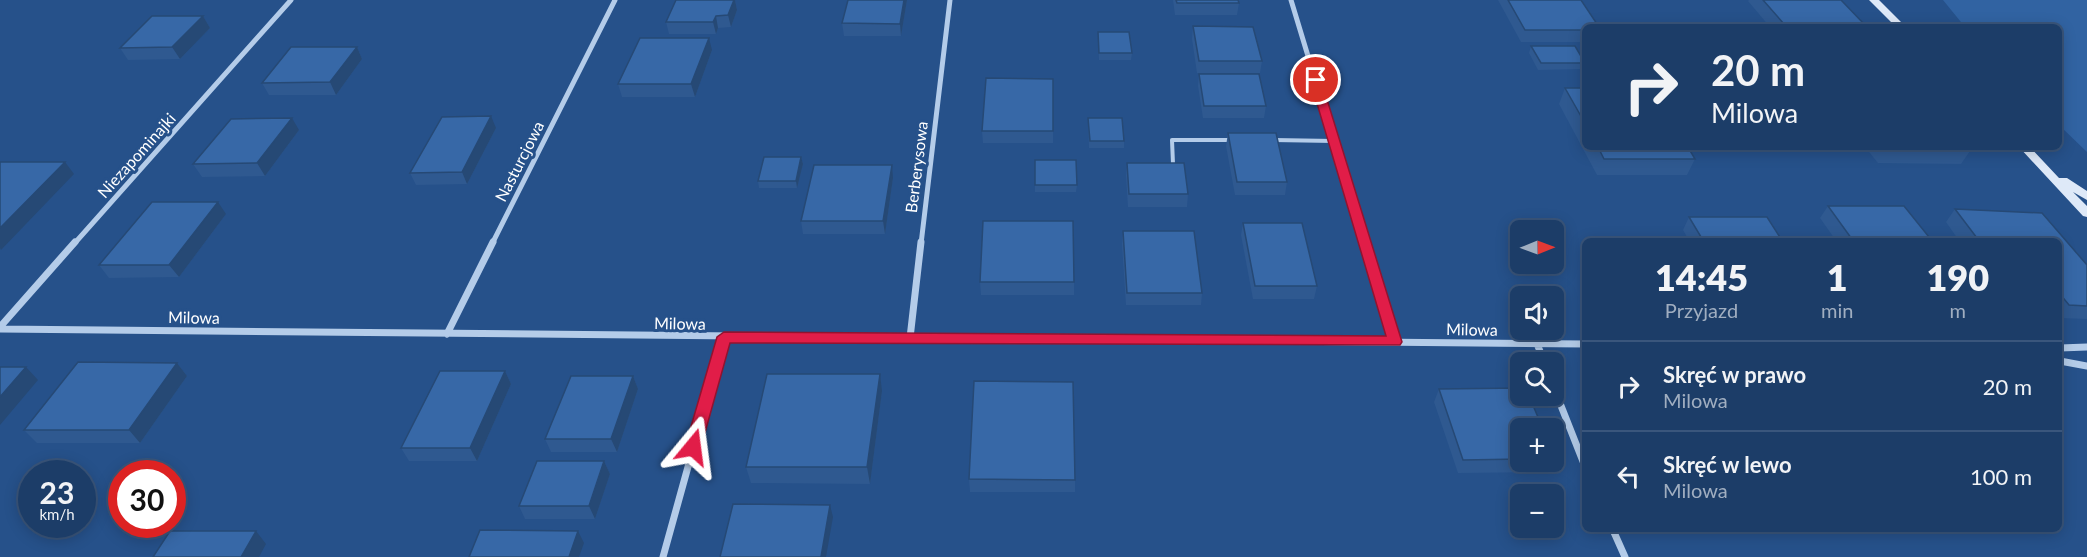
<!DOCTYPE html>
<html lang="pl">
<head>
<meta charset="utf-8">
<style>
  body { margin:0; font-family:Lato,sans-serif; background:#25446e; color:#f1f3f6; height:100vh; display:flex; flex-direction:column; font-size:22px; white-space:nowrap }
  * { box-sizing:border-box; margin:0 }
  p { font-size:20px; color:#a0aec0 }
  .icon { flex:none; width:33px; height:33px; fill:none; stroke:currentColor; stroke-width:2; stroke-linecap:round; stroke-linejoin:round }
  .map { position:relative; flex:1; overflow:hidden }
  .panel { position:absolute; left:1582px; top:238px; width:480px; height:294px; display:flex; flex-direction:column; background:#1c3d68; border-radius:9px; box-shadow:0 3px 15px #0003,0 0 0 2px #3a567c }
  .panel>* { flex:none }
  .top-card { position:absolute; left:1582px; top:24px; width:480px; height:126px; border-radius:9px; box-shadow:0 3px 15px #0003,0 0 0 2px #3a567c; background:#1c3d68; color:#f1f3f6; overflow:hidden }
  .needle { width:39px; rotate:89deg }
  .fabs { position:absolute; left:1510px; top:220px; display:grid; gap:12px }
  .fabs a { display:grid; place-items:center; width:54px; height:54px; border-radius:9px; background:#1c3d68; box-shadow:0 3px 15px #0003,0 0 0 2px #3a567c; font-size:30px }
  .speed { position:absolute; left:18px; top:460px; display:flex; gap:12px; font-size:30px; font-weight:700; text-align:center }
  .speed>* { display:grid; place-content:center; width:78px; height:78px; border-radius:50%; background:#1c3d68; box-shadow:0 3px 15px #0003,0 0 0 2px #3a567c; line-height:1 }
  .speed small { font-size:15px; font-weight:400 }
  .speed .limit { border:9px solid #d22; background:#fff; color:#111 }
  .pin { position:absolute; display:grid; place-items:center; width:51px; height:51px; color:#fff; margin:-26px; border:3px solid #fff; border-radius:50%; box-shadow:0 2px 6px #0007 }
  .me { position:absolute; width:66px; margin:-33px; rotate:16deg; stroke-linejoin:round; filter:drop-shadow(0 0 4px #0008) }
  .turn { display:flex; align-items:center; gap:21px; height:126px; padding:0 30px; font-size:27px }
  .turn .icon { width:78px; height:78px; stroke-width:2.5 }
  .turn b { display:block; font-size:42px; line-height:51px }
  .eta { display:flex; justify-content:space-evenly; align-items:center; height:102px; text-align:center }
  .eta b { font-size:36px; font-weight:800; line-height:42px }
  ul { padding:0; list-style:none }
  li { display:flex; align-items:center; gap:18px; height:90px; padding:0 30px; border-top:2px solid #3a567c }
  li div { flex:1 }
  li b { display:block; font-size:22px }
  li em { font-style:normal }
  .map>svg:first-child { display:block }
  .green { fill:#3163a2 }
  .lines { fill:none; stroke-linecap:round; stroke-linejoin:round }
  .lane { stroke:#b4cce9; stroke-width:4 }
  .street-far1 { stroke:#b4cce9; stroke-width:5 }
  .street { stroke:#b4cce9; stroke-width:7 }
  .secondary { fill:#dee9f8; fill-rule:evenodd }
  .wall { fill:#2f5990 }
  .shaded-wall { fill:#264975 }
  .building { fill:#3768a7; stroke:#264975; stroke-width:1.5 }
  .route { fill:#e11d48; stroke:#92132f; stroke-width:1.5 }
  .labels { text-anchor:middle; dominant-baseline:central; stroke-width:6; stroke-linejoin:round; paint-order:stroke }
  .street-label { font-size:16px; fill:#fff; stroke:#26518a }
</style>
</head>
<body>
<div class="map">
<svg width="2087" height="557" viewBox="0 0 2087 557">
  <rect width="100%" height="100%" fill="#26518a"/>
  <path class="green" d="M1943,0h144v152l-27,-26v-99h-95z"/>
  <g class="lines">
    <path class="lane" d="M1273,140l61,1
      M1173,164l-1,-24h60"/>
    <path class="street-far1" d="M1291,0l74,244
      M74,244l217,-244
      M492,244l123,-244
      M921,244l29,-244"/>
    <path class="street" d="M1365,242l30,100
      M0,327l75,-85
      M0,329l1586,15
      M447,334l46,-92
      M910,338l11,-96
      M1537,344l8,19
      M2060,348l27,-1
      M2060,361l27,5
      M1554,388l32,81
      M1613,530l12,27
      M663,557l61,-220"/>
    <path class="secondary" d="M1869,0h10l27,27h-10z
      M2019,147h11l29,31h8l20,13v9l-14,-8 14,14v11l-4,-1z"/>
  </g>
  <path class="wall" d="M676,0h59l2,10 -6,17 -13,1 -2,6h-47l-3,-12z
    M907,0l-6,36h-57l-2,-13z
    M1173,0h65l1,3 -2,12h-62z
    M1498,0h83l5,27v15h-65z
    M1749,0h92l23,24 -1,3h-93l-22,-26z
    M203,16l7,12 -30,31 -52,1 -8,-12z
    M1193,26l69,35 -2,12h-63l-5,-34z
    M1098,32l34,21 -1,7h-32z
    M1531,46l54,17 -2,6 -45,1 -9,-17z
    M357,47l5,12 -26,36h-67l-7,-12z
    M712,50l-17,47h-73l-4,-13z
    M1199,74l67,32 -2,12h-61l-5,-32z
    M1053,79v64h-70l-1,-12z
    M1565,88h21v59h102l7,12 -8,16h-90l-38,-71z
    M1088,118l36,23v7h-35z
    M496,128l-29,56 -51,1 -6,-12z
    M299,130l-34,46 -63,1 -9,-13z
    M1228,133l59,49 -2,13h-50l-9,-49z
    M1865,147h101l4,4 -9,13 -83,-1z
    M801,157l2,7 -6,24h-38l-1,-7z
    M1035,160l42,25 -1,7h-41z
    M1127,163l61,31 -1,13h-59l-2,-32z
    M893,178l-8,56h-82l-2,-13z
    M1828,206l105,36h-96l-17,-24z
    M1955,209l87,4 45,52v54l-27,-1v-76h-100l-14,-20z
    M226,214l-47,63 -70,1 -10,-13z
    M1689,217l94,25h-93l-7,-12z
    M1243,223l74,63 -3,13h-61l-12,-64z
    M1123,231l79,62 -1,12h-75l-4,-61z
    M980,282h94v13h-93z
    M177,363l10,13 -47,67h-103l-13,-13z
    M505,371l6,13 -34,77h-68l-8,-13z
    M633,376l5,13 -21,63h-66l-6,-13z
    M1439,389l82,40v33h33l-5,10 -91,1 -24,-71z
    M882,391l-12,93 -119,-1 -5,-16z
    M604,461l6,13 -15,45h-70l-6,-13z
    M969,479l106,1v12h-105z"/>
  <path class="shaded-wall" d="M734,0h1l2,10 -6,17 -3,-12z
    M904,0h3l-6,36 -1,-12z
    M203,16l7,12 -30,31 -8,-12z
    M716,16l2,12 -2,6 -3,-12z
    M709,38l3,12 -17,47 -4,-13z
    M357,47l5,12 -26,36 -6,-13z
    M491,116l5,12 -29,56 -5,-12z
    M292,118l7,12 -34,46 -8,-13z
    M801,157l2,7 -6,24 -1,-7z
    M65,162l9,12 -73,76 -1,-2v-20z
    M892,165l1,13 -8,56 -2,-13z
    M218,202l8,12 -47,63 -10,-12z
    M177,363l10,13 -47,67 -11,-13z
    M26,367l12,13 -38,45v-28z
    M505,371l6,13 -34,77 -7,-13z
    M880,374l2,17 -12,93 -3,-17z
    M633,376l5,13 -21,63 -6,-13z
    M604,461l6,13 -15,45 -6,-13z
    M830,505l3,12 -7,40h-5z
    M256,531l10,13 -7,13h-18z
    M578,531l6,12 -5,14h-10z"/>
  <path class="building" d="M676,0h58l-6,15 -12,1 -3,6h-47z
    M848,0h56l-4,24 -58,-1z
    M1176,0h62l1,3h-62z
    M1508,0h73l18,27h-13v3h-61z
    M1763,0h78l23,24h-80z
    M152,16h51l-31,31 -52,1z
    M1193,26l60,1 9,34h-63z
    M1098,32h31l3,21h-33z
    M640,38h69l-18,46h-73z
    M1531,46h44l10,17h-44z
    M291,47h66l-27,35 -68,1z
    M1199,74h60l7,32h-62z
    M986,78l67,1v52h-71z
    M1565,88h21v37z
    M491,116l-29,56 -52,1 32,-56z
    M292,118l-35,45 -64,1 38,-45z
    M1088,118h34l2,23h-34z
    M1228,133h48l11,49h-50z
    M1598,147h90l7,12h-91z
    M1883,147h83l4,4h-84z
    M764,157h37l-5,24h-38z
    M1035,160h41l1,25h-42z
    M0,162h65l-65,66z
    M1127,163h57l4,31h-59z
    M814,165h78l-9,56h-82z
    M152,202h66l-49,63h-70z
    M1828,206h76l29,36h-79z
    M1955,209l87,4 45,52v41l-18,-1 -9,-11v-52h-80z
    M1689,217h78l16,25h-79z
    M983,221h90l1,61h-94z
    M1243,223h59l15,63h-62z
    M1123,231h71l8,62h-75z
    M78,362l99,1 -48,67h-105z
    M0,367h26l-26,30z
    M440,371h65l-35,77h-69z
    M767,374h113l-13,93h-121z
    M571,376h62l-22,63h-66z
    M974,381l99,1 2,98 -106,-1z
    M1521,388v8h8l14,33h-22v30l-58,1 -24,-71z
    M537,461h67l-15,45h-70z
    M733,504l97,1 -9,52h-101z
    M480,530l98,1 -9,26h-100z
    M170,531h86l-15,26h-88z"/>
  <path class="route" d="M1316,77l5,3 81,262 -2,3 -670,-2 -29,104 -2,5 -6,1 -5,-1 -3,-5 32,-110 7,-5 662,4 -76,-256z"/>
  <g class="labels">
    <g class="street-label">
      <text transform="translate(136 155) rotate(-48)">Niezapominajki</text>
      <text transform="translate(519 161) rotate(-63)">Nasturcjowa</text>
      <text transform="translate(916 167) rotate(-83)">Berberysowa</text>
      <text transform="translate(194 317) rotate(1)">Milowa</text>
      <text transform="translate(680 323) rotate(1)">Milowa</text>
      <text transform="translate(1472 329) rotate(1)">Milowa</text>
    </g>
  </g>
</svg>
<div class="fabs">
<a><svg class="needle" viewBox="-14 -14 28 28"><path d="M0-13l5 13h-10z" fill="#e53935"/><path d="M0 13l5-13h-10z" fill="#a0aec0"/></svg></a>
<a><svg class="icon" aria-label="sound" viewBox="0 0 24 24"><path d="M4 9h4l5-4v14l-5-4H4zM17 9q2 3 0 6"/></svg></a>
<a><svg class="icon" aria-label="search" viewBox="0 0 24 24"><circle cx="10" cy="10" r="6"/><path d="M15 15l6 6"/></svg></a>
<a>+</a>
<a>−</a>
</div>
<div class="speed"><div>23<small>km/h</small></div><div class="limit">30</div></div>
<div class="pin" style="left:1316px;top:80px;background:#d93025"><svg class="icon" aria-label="arrive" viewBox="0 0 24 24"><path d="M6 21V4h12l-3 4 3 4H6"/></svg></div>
<svg class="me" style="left:693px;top:447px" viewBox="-20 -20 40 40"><path d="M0-17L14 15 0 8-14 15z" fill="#e11d48" stroke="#fff" stroke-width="4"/></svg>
<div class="top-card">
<div class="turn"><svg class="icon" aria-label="right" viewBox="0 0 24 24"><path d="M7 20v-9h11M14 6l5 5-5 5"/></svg><div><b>20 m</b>Milowa</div></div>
</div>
<section class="panel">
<div class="eta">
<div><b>14:45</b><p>Przyjazd</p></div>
<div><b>1</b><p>min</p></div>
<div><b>190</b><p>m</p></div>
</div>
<ul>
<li><svg class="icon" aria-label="right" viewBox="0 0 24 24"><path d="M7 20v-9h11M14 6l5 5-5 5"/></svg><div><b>Skręć w prawo</b><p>Milowa</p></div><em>20 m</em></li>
<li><svg class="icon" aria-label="left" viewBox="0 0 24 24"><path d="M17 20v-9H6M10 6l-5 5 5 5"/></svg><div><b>Skręć w lewo</b><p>Milowa</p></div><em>100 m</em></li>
</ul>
</section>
</div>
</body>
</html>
